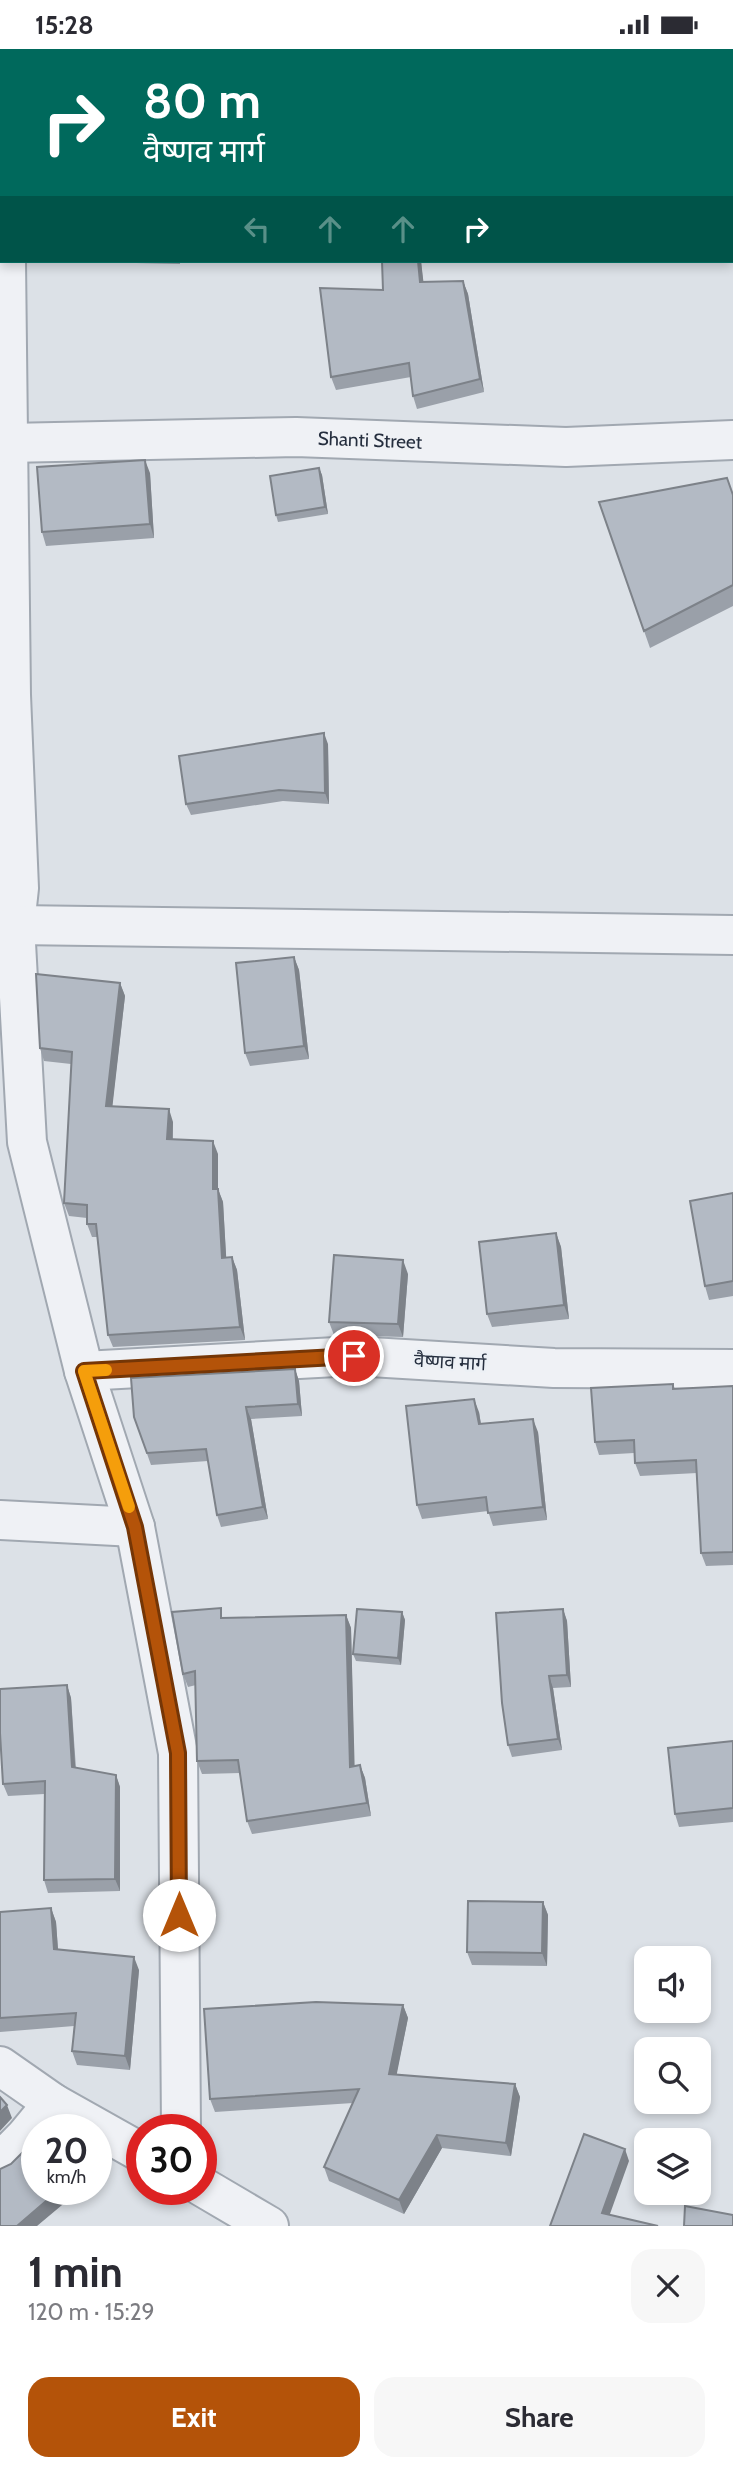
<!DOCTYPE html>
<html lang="en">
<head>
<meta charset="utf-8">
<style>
  body { margin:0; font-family:Cabin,"Noto Sans Devanagari",sans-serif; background:#f7f7f7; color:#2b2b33; height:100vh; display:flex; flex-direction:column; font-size:26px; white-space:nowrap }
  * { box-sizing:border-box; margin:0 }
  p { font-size:23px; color:#7c7c81 }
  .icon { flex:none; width:38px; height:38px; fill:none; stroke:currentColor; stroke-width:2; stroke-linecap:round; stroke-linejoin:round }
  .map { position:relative; height:2177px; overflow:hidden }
  .sheet { display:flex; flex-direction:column; background:#fff; flex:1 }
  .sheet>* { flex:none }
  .hud { position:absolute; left:0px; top:0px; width:733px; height:214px; box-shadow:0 4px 10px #0003; background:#00695c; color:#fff; overflow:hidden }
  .controls { position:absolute; left:634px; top:1897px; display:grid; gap:14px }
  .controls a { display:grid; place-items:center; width:77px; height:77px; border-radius:14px; background:#fff; box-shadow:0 4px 10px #0003; font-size:35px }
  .speed { position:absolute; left:21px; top:2065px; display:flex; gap:14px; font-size:35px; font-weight:700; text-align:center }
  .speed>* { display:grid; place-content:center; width:91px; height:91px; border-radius:50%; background:#fff; box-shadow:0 4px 10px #0003; line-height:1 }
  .speed small { font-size:18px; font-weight:400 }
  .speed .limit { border:10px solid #d22; background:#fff; color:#111 }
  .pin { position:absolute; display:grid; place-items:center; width:60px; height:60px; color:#fff; margin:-30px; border:4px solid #fff; border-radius:50%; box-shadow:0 2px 7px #0007 }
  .me { position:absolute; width:77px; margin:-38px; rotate:0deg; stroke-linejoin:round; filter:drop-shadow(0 0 5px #0008) }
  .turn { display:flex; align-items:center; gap:24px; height:147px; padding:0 28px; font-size:32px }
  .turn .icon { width:91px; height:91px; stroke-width:2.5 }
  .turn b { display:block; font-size:49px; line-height:60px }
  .lanes { display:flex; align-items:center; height:66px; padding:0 28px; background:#0003; justify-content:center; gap:35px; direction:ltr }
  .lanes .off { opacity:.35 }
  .round { display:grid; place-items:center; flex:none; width:74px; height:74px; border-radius:21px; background:#f7f7f7 }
  .headline { display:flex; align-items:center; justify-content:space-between; height:119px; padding:0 28px }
  h1 { font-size:42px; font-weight:700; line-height:52px }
  .primary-button { display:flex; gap:14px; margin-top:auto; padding:14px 28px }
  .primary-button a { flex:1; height:80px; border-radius:21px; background:#b45309; color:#fff; font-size:28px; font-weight:700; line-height:80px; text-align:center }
  .primary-button a+a { background:#f7f7f7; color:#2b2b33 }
  .status { display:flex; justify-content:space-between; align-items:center; height:49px; padding:0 35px; background:#fff; direction:ltr }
  .status svg { height:19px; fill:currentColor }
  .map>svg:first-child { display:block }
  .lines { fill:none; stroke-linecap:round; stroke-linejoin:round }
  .street-casing { stroke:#a1a8b1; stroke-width:42 }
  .street { stroke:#eff1f5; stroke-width:38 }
  .wall { fill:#9aa0a9 }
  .shaded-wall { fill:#7d8289 }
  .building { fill:#b3bac4; stroke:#7d8289; stroke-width:2 }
  .route-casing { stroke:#753606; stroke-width:18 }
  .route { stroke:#b45309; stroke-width:12 }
  .slow { stroke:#f59e0b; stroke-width:12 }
  .labels { text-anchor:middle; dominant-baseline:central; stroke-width:5; stroke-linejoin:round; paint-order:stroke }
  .street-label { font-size:19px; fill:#252e3e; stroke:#ecf0f5 }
</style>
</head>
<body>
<div class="status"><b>15:28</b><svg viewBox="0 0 49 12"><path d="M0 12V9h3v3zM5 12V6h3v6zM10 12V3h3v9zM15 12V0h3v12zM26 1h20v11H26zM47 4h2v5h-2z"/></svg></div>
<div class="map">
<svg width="733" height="2177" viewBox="0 0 733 2177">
  <rect width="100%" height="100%" fill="#dce1e7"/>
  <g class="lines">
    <defs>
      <g id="street">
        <path d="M0,26l2,12"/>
        <path d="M6,212l5,434 8,193 -4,37 12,217 57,229 51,156 43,226 3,377"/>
        <path id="s1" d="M8,394l288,-6 270,10 167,-7"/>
        <path d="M15,876l718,10"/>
        <path d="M84,1322l270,-15 200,12 179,1"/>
        <path d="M0,1471l135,7"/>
        <path d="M0,2017l53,37 89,50"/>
        <path d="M0,2113l25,-25 28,-34"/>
        <path d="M201,2137l68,40"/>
      </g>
    </defs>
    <use href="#street" class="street-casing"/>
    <use href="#street" class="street"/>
  </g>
  <path class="wall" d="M48,212h132v3z
    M382,212h39l2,21 40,-1 5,13 16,98 -67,17 -4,-13 -2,-19 -75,13 -5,-13 52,-87z
    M319,419l3,7 6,39 -50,8 -2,-7z
    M150,424l4,65 -108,8 -4,-14z
    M733,446v111l-83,42 -51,-146z
    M328,695l1,60 -46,-3 -92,14 -5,-11z
    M294,908l5,13 10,89 -59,7 -5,-13z
    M120,934l5,13 -13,110 61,16v17l45,15v35l5,13 3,55h6l5,13 8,70 -132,7 -5,-12 -11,-98h-5l-5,-13v-6l-18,-2 -5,-13 7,-139 -27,-3 -4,-13z
    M733,1144v103l-24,4 -4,-14z
    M556,1184l5,14 8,72 -77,8 -5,-13z
    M408,1225l-5,63 -69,-2 -5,-13z
    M295,1320l4,12 3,35 -51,3 17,100 -47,8 -4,-12 -9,-54 -57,4 -17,-48z
    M673,1335l2,5 58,-3v179l-27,1 -5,-13 -4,-80 -57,3 -5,-13 -1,-10 -35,2 -4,-13z
    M479,1363l2,12 57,8 9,88 -54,6 -5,-15 -66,8 -5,-14z
    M563,1560l4,12 4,66 -18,1 9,62 -50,7 -4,-12z
    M402,1563l3,8 -4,45 -45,-4 -3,-7z
    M346,1566l5,13 3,138 6,-1 5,13 6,38 -119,18 -5,-13 -7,-48 -38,1 -5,-13 -1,-76 -8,2 -5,-13 42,-56z
    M67,1636l4,13 5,70 40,7 4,12v104l-72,2 -4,-13v-86l-36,2 -5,-12z
    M733,1692v81l-54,5 -4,-13z
    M543,1853l5,13 -1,51 -75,-1 -5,-13z
    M51,1859l5,14 2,28 81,20 -9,100 -53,-5 -5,-14 2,-25 -74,6v-120z
    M403,1956l5,13 -12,57 119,9 5,13 -9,59 -69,-8 -38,66 -75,-33 -5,-14 29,-64 -138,9 -5,-13z"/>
  <path class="shaded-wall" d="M418,212h3l4,34 -5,-13z
    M463,232l5,13 16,98 -4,-13z
    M145,411l5,13 4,65 -4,-14z
    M319,419l3,7 6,39 -3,-7z
    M324,684l4,11 1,60 -4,-11z
    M294,908l5,13 10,89 -5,-13z
    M120,934l5,13 -14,123 -5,-13z
    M169,1060l4,13 -1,30 -5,-13z
    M213,1092l5,13v48l-5,-13z
    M218,1140l5,13 4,69 -5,-13z
    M556,1184l5,14 8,72 -5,-14z
    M232,1208l5,13 8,70 -5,-13z
    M403,1211l5,14 -5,63 -5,-13z
    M295,1320l4,12 3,35 -4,-12z
    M474,1350l5,13 4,26 -4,-14z
    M246,1358l5,12 17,100 -5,-12z
    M533,1370l5,13 9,88 -4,-13z
    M563,1560l4,12 4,66 -4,-12z
    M402,1563l3,8 -4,45 -3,-7z
    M346,1566l5,13 4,152 -5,-13z
    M549,1627l4,12 9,62 -4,-11z
    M67,1636l4,13 5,82 -4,-13z
    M360,1716l5,13 6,38 -4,-13z
    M116,1726l4,12v104l-5,-12z
    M543,1853l5,13 -1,51 -5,-13z
    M51,1859l5,14 3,41 -5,-14z
    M134,1908l5,13 -9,100 -5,-14z
    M403,1956l5,13 -14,70 -5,-14z
    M515,2035l5,13 -9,59 -5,-13z
    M7,2056l5,13 -12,13v-19z
    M437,2086l5,13 -38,66 -5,-14z
    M625,2100l4,12 -23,64 -4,-12z
    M60,2140h12l2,6 -37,31h-20z"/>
  <path class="building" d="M312,0h196l1,2h-197z
    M529,0h121v2h-121z
    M382,212h36l2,21 43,-1 17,98 -67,17 -4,-33 -78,14 -11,-89 63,2z
    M145,411l5,64 -108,8 -5,-65z
    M319,419l6,39 -49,8 -6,-39z
    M727,429l6,17v90l-89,46 -45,-129z
    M324,684l1,60 -46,-3 -93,14 -7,-48z
    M294,908l10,89 -59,7 -9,-90z
    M36,925l84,9 -14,123 63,3 -2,30 46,2v48h5l4,69 10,-1 8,70 -132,8 -12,-111h-9v-19l-23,-2 8,-151 -32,-4z
    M733,1144v88l-28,5 -15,-85z
    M556,1184l8,72 -77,9 -8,-72z
    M334,1206l69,5 -5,64 -69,-2z
    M295,1320l3,35 -52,3 17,100 -46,8 -11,-66 -59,4 -13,-36 -3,-39z
    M673,1335v5l60,-3v166l-32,1 -5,-93 -61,3 -1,-23 -39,2 -4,-54z
    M474,1350l5,25 54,-5 10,88 -55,6 -2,-16 -69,8 -11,-99z
    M221,1559v10l125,-3 4,152 10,-2 7,38 -120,18 -9,-61 -41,1 -2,-90 -12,3 -11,-62z
    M357,1560l45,3 -4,46 -45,-4z
    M563,1560l4,66 -18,1 9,63 -50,6 -6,-42 -6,-90z
    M67,1636l5,82 44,8 -1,104 -71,1 1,-99 -42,3 -3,-51v-44z
    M733,1692v67l-58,6 -7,-66z
    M468,1852l75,1 -1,51 -75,-1z
    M51,1859l3,41 80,8 -9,99 -53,-5 4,-38 -76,5v-106z
    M316,1953l87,3 -14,69 126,10 -9,59 -69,-8 -38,65 -75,-33 35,-78 -149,10 -6,-90z
    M0,2048l7,8 -7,7z
    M584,2085l41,15 -23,64 56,13h-108z
    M37,2089v51h23l-43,37h-16l-1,-1v-56l11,-5z
    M685,2157l48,9v11h-49z"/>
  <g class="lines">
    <defs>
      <path id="route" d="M179,1866l-1,-162 -43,-226 -51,-156 270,-15"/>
    </defs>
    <use href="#route" class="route-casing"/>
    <use href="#route" class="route"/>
    <path class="slow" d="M106,1321l-22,1 45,136"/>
  </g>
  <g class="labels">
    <g class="street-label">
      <text stroke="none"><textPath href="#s1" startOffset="362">Shanti Street</textPath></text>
      <text transform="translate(450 1313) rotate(3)">वैष्णव मार्ग</text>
    </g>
  </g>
</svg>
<div class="controls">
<a><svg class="icon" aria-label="sound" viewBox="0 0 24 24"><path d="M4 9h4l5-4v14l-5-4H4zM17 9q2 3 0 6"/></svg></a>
<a><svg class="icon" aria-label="search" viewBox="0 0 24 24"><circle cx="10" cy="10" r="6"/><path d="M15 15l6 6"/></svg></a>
<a><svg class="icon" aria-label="layers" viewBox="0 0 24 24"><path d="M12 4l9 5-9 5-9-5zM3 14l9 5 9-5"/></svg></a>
</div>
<div class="speed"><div>20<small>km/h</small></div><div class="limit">30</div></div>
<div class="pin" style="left:354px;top:1307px;background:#d93025"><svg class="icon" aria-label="arrive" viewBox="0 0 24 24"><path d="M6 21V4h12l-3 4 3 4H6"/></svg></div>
<svg class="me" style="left:179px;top:1866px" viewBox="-20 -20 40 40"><circle r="19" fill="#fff"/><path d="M0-13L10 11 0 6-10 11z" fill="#b45309"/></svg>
<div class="hud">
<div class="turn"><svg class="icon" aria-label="right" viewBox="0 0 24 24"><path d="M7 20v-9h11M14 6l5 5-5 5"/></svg><div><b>80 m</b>वैष्णव मार्ग</div></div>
<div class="lanes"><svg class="icon off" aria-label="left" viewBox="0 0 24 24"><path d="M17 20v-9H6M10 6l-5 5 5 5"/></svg><svg class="icon off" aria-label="ahead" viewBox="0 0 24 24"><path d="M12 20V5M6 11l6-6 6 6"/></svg><svg class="icon off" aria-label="ahead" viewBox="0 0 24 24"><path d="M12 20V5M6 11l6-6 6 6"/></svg><svg class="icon" aria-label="right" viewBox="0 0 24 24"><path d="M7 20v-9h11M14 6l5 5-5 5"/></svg></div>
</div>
</div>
<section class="sheet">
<div class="headline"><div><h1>1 min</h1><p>120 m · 15:29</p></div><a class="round"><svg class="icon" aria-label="close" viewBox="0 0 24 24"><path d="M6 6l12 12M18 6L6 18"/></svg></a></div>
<div class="primary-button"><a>Exit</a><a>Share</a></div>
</section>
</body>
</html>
